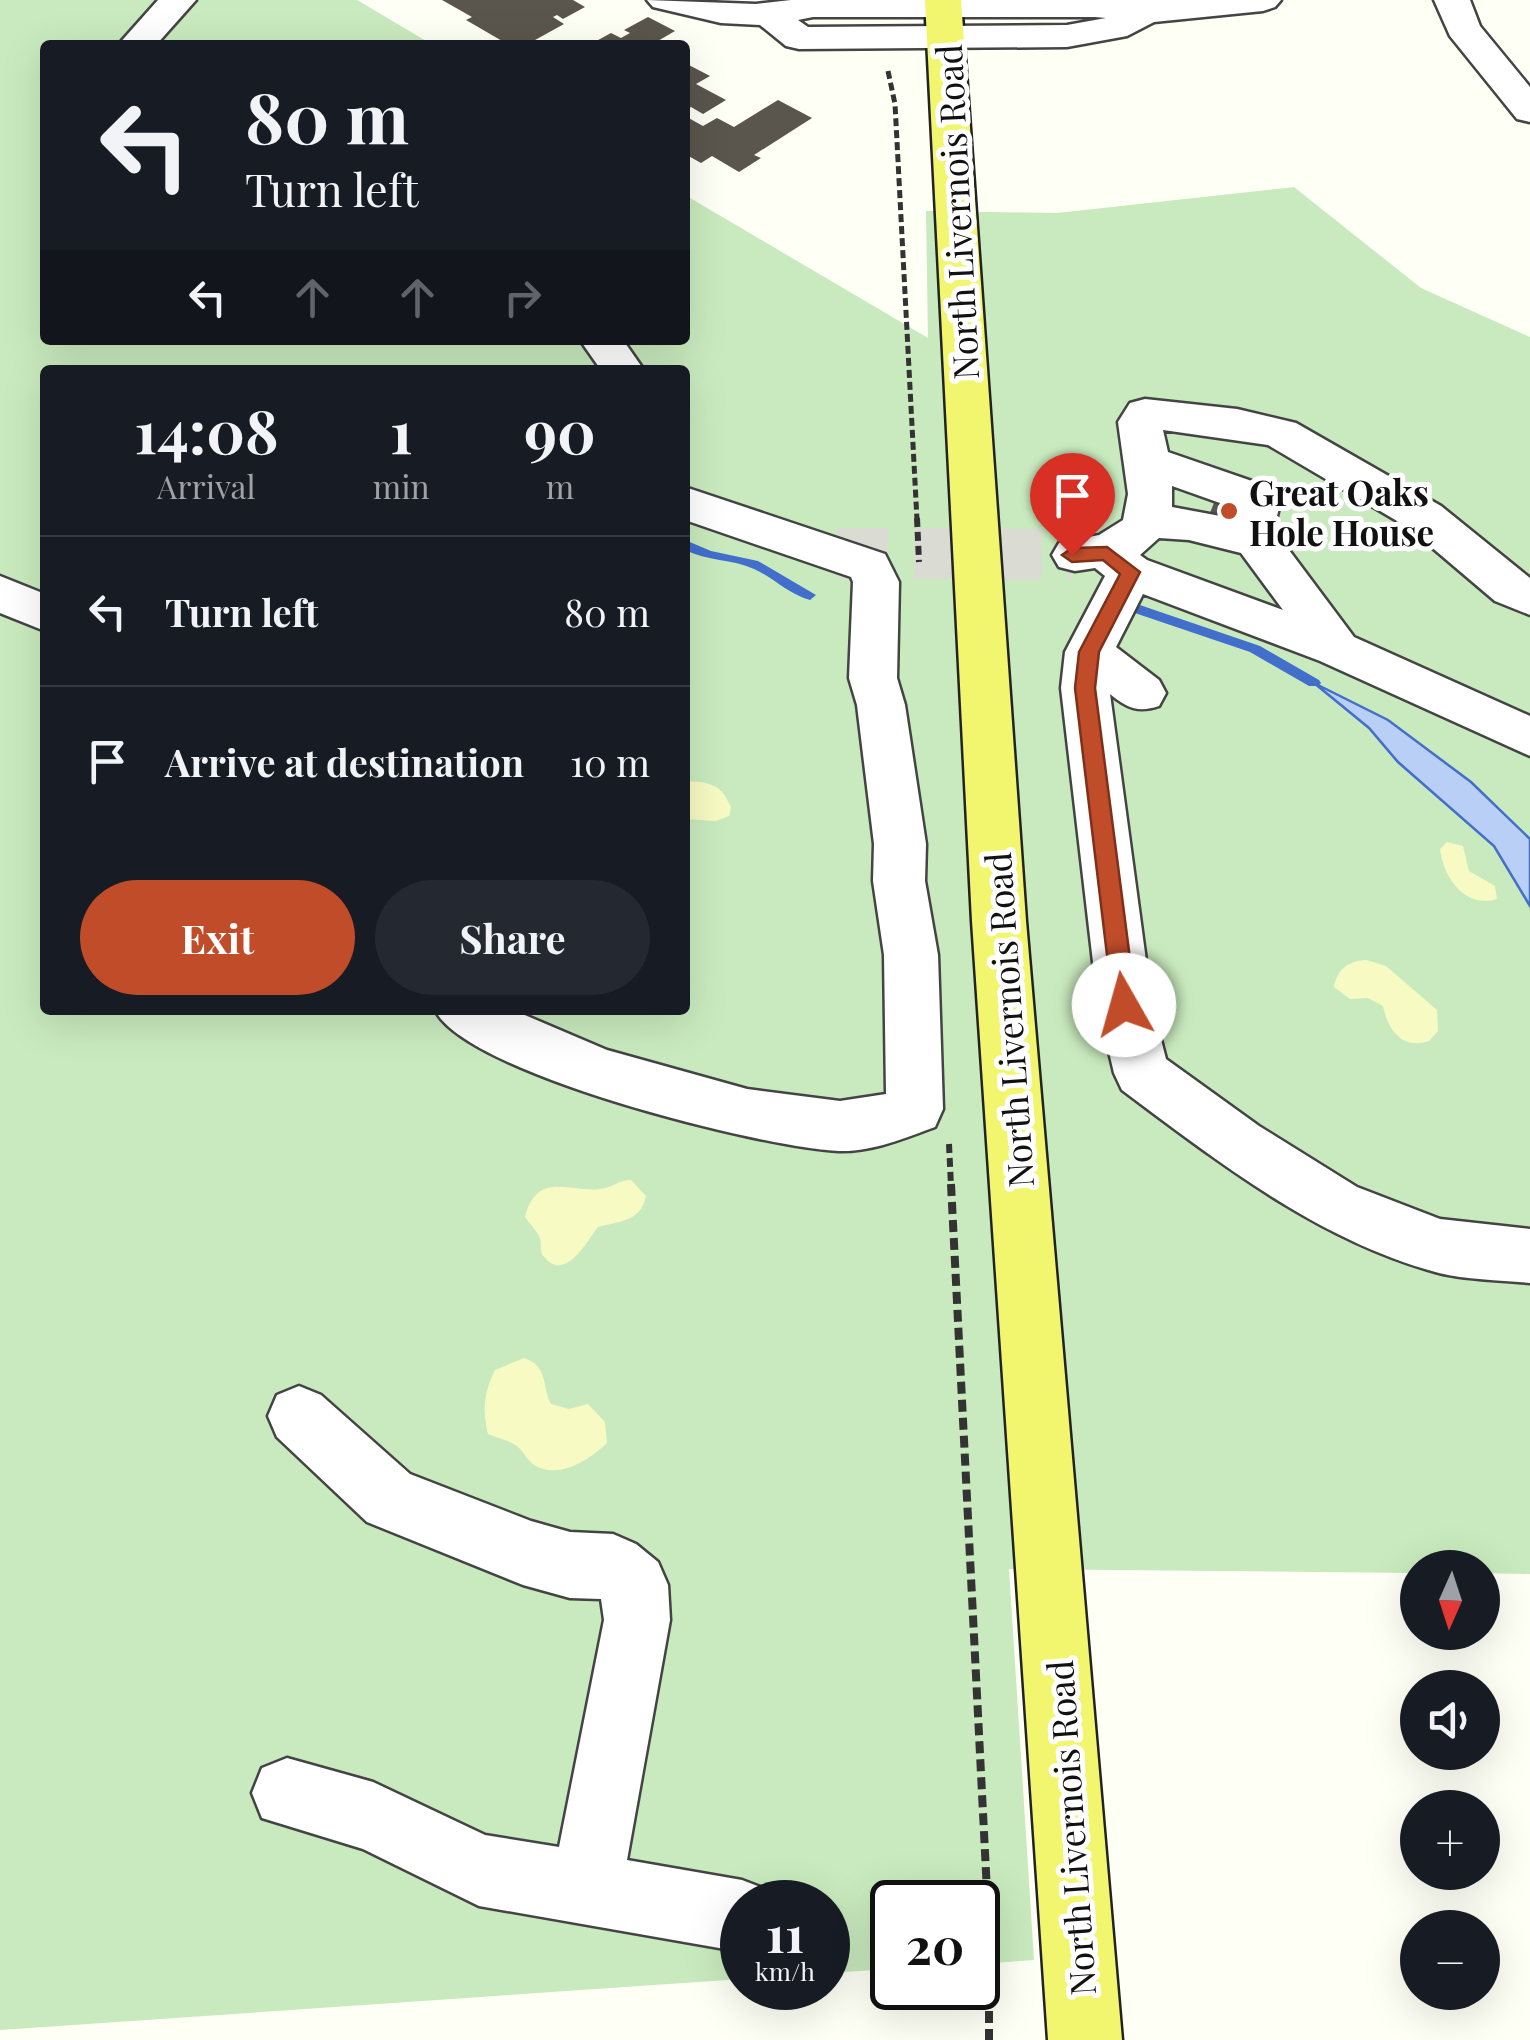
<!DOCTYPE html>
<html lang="en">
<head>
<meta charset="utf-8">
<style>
  body { margin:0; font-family:"Playfair Display",serif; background:#242831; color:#f1f3f6; height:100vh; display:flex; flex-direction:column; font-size:38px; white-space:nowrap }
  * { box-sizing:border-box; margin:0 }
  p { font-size:32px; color:#9ea1a6 }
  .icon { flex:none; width:55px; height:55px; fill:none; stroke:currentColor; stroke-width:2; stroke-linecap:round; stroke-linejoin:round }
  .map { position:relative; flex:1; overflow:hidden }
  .drawer { position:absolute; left:40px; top:365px; width:650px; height:650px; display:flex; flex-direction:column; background:#171b24; border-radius:10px; box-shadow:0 10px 40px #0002 }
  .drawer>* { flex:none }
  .banner { position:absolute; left:40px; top:40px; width:650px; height:305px; border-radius:10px; box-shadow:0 10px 40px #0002; background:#171b24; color:#f1f3f6; overflow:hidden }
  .needle { width:65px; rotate:183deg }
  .fabs { position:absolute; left:1400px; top:1550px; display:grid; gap:20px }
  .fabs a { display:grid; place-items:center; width:100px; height:100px; border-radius:50%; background:#171b24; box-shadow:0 10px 40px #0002; font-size:50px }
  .speed { position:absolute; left:720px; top:1880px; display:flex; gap:20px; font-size:50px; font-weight:700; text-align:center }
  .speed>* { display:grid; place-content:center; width:130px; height:130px; border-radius:50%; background:#171b24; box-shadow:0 10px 40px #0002; line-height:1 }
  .speed small { font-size:25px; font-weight:400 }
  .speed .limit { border:5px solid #111; border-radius:15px; background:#fff; color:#111 }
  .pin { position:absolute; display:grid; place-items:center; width:85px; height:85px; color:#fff; margin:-102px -42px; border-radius:50% 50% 50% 0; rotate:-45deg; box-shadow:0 0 10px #0007 }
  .pin .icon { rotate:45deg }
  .me { position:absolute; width:110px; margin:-55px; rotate:353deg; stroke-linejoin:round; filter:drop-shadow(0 0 8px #0008) }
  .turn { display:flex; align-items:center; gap:35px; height:210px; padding:0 40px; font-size:45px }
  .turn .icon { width:130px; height:130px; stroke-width:2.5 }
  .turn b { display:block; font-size:70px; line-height:85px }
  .lanes { display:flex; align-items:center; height:95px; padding:0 40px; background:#0003; justify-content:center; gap:50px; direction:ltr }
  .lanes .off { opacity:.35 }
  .eta { display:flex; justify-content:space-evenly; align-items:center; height:170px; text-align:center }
  .eta b { font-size:60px; font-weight:700; line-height:70px }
  .button { display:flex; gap:20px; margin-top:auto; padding:20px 40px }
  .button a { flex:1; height:115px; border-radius:60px; background:#c04c29; color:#fff; font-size:40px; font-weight:700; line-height:115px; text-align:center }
  .button a+a { background:#242831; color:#f1f3f6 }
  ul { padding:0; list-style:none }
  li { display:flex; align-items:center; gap:30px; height:150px; padding:0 40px; border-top:2px solid #363941 }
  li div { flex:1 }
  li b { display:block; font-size:38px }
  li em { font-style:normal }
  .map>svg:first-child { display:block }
  .green { fill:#c9eabe; fill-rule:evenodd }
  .sand { fill:#f7fac2 }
  .water { fill:#bacff6; stroke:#426fcc; stroke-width:2.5 }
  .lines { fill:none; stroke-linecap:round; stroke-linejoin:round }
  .stream { fill:#426fcc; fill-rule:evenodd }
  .building { fill:#5a554d }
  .minor-tunnel { stroke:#dadbd3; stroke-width:51; stroke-dasharray:51 26; stroke-linecap:butt }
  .minor-casing { stroke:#444; stroke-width:5 }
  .major-casing { stroke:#222; stroke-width:5 }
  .path-far2 { stroke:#333; stroke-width:5; stroke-dasharray:8 4; stroke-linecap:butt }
  .path-far1 { stroke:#333; stroke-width:6; stroke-dasharray:9 5; stroke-linecap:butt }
  .path { stroke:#333; stroke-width:8; stroke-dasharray:12 6; stroke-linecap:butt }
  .minor { fill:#fff; fill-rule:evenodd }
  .major { fill:#f1f66e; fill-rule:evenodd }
  .route { fill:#c04c29; stroke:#7d311b; stroke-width:2.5 }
  .poi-dot { fill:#c04c29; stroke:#fff; stroke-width:4 }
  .labels { text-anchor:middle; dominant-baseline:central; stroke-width:10; stroke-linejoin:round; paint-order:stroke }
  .street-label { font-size:35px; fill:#111; stroke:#fff }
  .poi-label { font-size:35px; font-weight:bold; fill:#111; stroke:#fff; text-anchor:start }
</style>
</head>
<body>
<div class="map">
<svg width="1530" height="2040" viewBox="0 0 1530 2040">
  <rect width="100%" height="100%" fill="#fefff5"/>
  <path class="green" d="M0,0h357l76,45h-388v295h640v-145l243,143 -2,-127 131,2 237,-26 127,101 109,49v1237l-47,-1 -1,-5h-64l-1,5 -408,-4 25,391 -56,4v-62h-86v67l-64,4v-71h-86v77l-742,51zM45,370h640v640h-640z"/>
  <path class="sand" d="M685,781c25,1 37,3 46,27l-2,8 -13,5 -31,-2z
    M1447,842l16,4 6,25 26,15 2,13c-32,10 -54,-22 -57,-50z
    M1366,960l20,6 51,44 1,21 -9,10c-27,9 -41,-11 -46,-35l-15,-8 -18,1 -16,-12c3,-18 15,-26 32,-27z
    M631,1180l15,16c-5,26 -27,25 -48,31 -10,13 -32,55 -53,31 -7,-6 -2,-15 -6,-22 -3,-6 -10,-13 -14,-19 12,-47 45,-24 75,-28 12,-1 18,-9 31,-9z
    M524,1358c25,9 17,26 27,46l18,5 19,-5 17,18 2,21c-18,17 -48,37 -73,22 -7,-5 -10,-13 -16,-18 -8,-7 -21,-9 -30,-13 -6,-24 -4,-42 7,-64z"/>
  <path class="water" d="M1314,683l74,37 83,62 59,57v67l-36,-60 -96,-84 -29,-34z"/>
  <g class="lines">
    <path class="stream" d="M685,540l26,11 47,10 58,34 -6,5c-22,-6 -36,-22 -56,-31 -22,-10 -47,-8 -69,-19z
      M1131,602l129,44 59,34 2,3 -2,3h-10l-59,-34 -124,-42 -1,-3z"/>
  </g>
  <path class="building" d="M442,0h131l12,7 -22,12 -6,-4 -4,2 11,7 -38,21h-17l-43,-25 6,-3z
    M648,17l27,14 -24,14h-62l22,-12 10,5 9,-5 -6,-3z
    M685,63l25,13 -14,8 30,16 -23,14 -12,-7 -6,4z
    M778,100l34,18 -58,37 7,3 -22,14 -27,-16 -11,7 -16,-9v-38l18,10 14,-8 17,9z
    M1217,495l33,9 -8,23 -34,-9z"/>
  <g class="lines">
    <path class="minor-tunnel" d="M837,553l235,2"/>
    <defs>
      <path id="minor" d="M158,0h38l-40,45h-38z
        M647,0l109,4 35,-4h490l-6,7 -12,4 -109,11 -27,14 -60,11 -268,2 -13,-3 -26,-21 -39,-2 -68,-16zM813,17h282l11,1 -39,7 -259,2 -10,-7z
        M1434,0h36l10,26 50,61v35l-13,-3 -67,-83z
        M580,340h43l21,30h-43z
        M1145,399l92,10 59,14 145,83 89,72v37l-35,-14 -86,-73 -141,-83 -105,-15 5,22 107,37 6,11 -7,28 3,6 77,103 176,79v40l-210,-95 -177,-67 -27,53 43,33 7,13 -7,13c-21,7 -32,2 -49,-12l42,311 14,54 93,67 98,61 83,32 90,10v54c-29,-3 -63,-3 -91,-10 -120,-32 -219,-110 -317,-183l-8,-17 -16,-68 -37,-317 4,-36 40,-76 -10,-8 -20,3 -16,-4 -7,-12 7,-12 40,-8 24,-15 5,-26 -10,-72 12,-19zM1172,486l62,22 -3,10 -59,-11zM1159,538l30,2 52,13 42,57 -136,-50 -7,-5z
        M685,487l200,67 14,28 -2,96 8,27 21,139 -1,37 13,74 5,154 -8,18c-30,11 -63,25 -96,24 -75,-3 -373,-77 -404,-141h78l94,40 140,39 93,12 46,-7 -2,-139 -11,-74 1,-37 -17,-139 -8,-27 4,-96 -2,-5 -166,-57z
        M0,576l45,18v37l-45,-18z
        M299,1386l22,9 89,79 121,47 39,11 43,2 23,10 22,18 10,23 2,35 -43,240 115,20 26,10 5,12h-31v50l-263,-46 -116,-57 -101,-31 -10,-25 10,-25 25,-10 86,24 112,53 74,12 45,-227 -3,-21 -31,-1 -47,-13 -156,-63 -90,-85 -9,-21 9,-21z"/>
      <path id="major" d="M925,0h36l65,921 96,1119h-74l-76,-1119z"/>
    </defs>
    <use href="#minor" class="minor-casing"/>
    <use href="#major" class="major-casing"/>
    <path class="path-far2" d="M888,71l7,33 22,416"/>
    <path class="path-far1" d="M917,518l2,44
      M949,1144l2,42"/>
    <path class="path" d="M951,1184l38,747v109"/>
    <use href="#minor" class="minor"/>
    <use href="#major" class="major"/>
  </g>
  <path class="route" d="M1107,547l33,25 -41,80 -4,36 41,317 -3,7h-17l-3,-7 -38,-317 4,-36 41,-78 -17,-14 -31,2 -10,-7 10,-7z"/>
  <circle class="poi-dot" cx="1229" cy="511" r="10"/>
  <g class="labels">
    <g class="street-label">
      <text transform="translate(956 212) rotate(-93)">North Livernois Road</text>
      <text transform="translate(1008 1020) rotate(-94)">North Livernois Road</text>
      <text transform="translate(1070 1828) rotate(-94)">North Livernois Road</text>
    </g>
    <g class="poi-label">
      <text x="1249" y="491">Great Oaks<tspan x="1249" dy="40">Hole House</tspan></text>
    </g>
  </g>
</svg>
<div class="fabs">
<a><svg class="needle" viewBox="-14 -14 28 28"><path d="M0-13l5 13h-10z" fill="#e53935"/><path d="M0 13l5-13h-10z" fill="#9ea1a6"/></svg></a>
<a><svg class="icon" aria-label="sound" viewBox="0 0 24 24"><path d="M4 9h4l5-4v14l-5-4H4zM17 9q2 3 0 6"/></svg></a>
<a>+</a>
<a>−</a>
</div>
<div class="speed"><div>11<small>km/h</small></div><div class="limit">20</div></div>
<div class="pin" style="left:1072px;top:555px;background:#d93025"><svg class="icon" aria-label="arrive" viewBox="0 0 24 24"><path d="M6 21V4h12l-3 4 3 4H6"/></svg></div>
<svg class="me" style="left:1124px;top:1005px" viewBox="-20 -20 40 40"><circle r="19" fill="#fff"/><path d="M0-13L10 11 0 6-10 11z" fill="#c04c29"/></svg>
<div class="banner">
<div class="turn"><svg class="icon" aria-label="left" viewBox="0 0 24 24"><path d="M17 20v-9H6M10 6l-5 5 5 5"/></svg><div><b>80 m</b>Turn left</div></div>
<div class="lanes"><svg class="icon" aria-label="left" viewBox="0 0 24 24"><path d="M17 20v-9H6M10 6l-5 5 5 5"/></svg><svg class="icon off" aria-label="ahead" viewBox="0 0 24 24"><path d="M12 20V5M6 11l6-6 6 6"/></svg><svg class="icon off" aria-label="ahead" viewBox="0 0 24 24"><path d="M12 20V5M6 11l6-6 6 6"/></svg><svg class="icon off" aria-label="right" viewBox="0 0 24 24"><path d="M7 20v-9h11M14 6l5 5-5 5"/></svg></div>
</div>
<section class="drawer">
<div class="eta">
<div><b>14:08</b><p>Arrival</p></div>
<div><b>1</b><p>min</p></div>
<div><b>90</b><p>m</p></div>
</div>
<ul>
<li><svg class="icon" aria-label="left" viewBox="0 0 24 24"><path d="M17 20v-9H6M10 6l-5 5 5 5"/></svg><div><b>Turn left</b></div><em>80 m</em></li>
<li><svg class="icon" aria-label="arrive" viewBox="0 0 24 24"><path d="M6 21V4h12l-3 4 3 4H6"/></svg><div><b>Arrive at destination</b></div><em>10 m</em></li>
</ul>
<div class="button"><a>Exit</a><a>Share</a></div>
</section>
</div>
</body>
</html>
